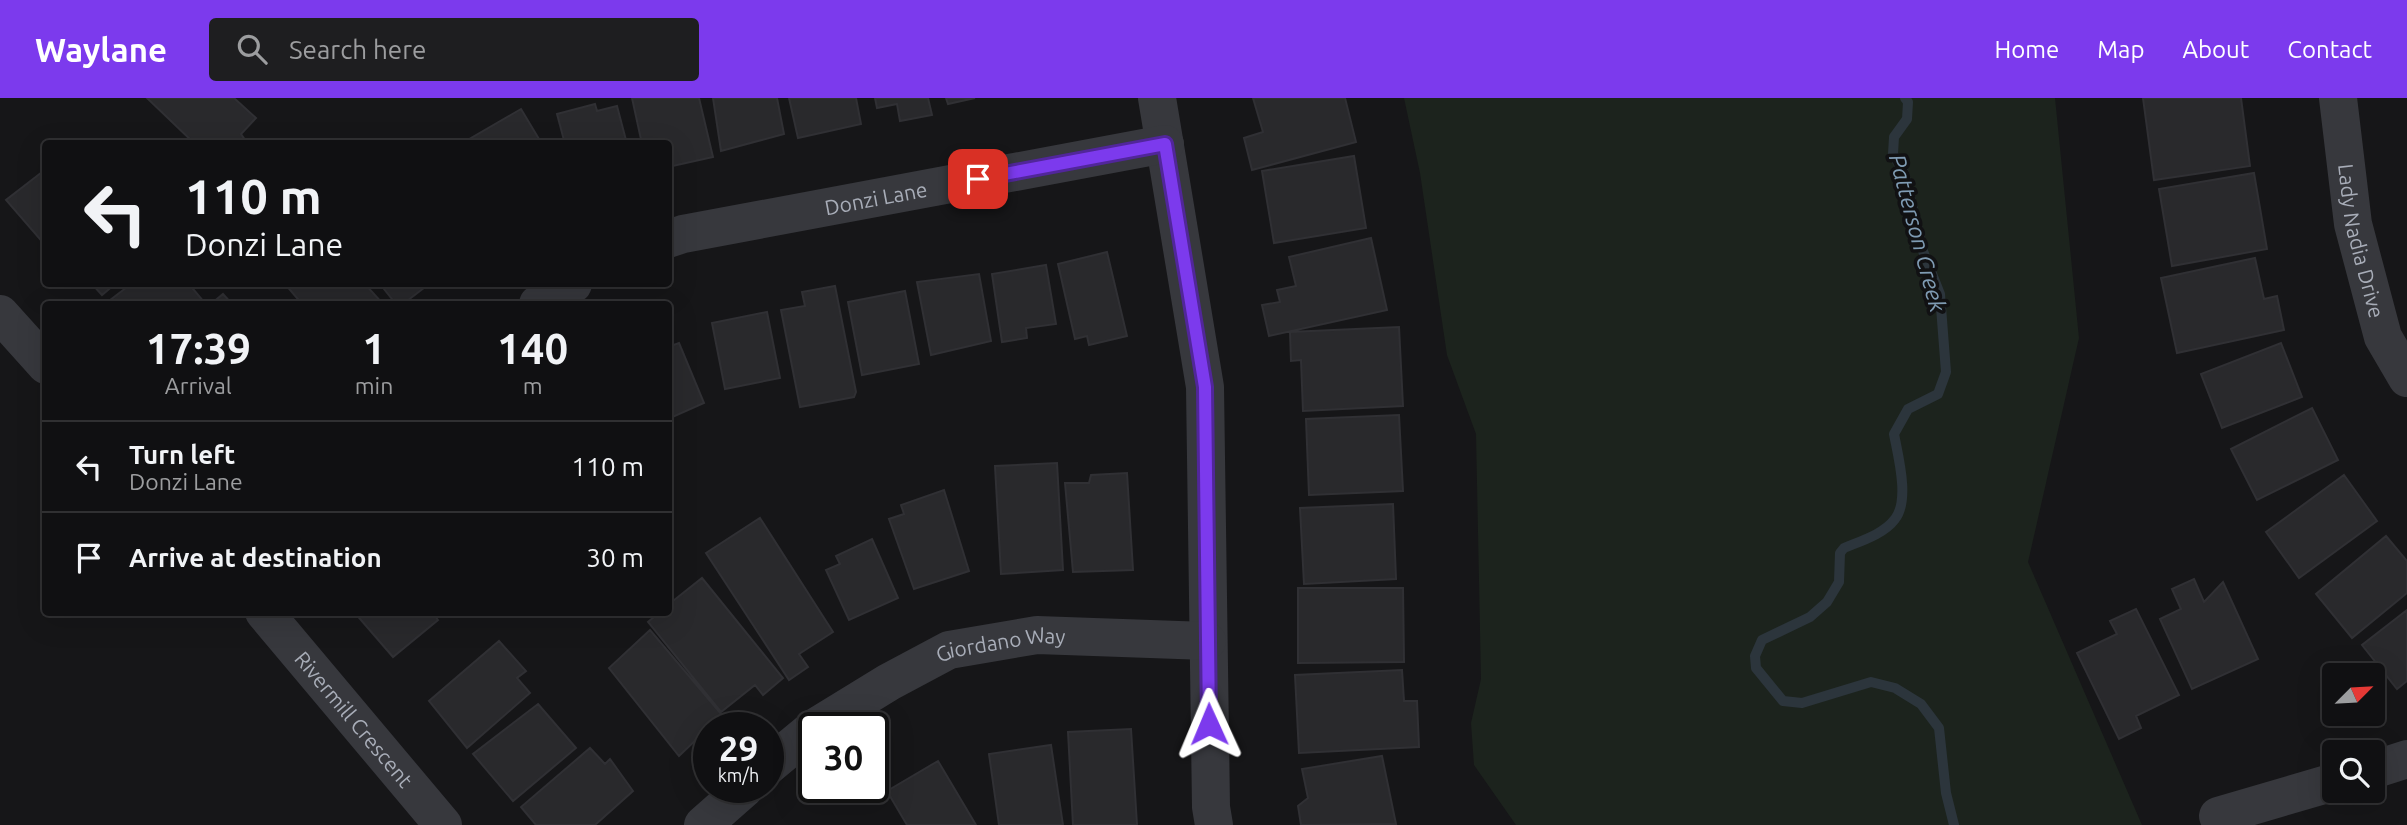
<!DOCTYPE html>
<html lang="en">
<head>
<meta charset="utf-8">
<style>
  body { margin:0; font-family:Ubuntu,sans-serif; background:#1e1e20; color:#f1f3f6; height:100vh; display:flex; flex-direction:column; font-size:26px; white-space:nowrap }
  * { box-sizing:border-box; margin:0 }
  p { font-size:23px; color:#9c9d9f }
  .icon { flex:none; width:38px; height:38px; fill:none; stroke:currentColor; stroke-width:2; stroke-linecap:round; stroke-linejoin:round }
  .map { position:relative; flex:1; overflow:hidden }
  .side { position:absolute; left:42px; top:203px; width:630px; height:315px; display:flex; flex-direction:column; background:#101012; border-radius:7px; box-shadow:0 7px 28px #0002,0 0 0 2px #303032 }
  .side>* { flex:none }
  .guide { position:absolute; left:42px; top:42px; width:630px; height:147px; border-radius:7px; box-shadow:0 7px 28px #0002,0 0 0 2px #303032; background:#101012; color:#f1f3f6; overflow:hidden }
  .needle { width:46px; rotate:66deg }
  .buttons { position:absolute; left:2322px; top:565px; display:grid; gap:14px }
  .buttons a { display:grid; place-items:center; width:63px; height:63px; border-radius:7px; background:#101012; box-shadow:0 7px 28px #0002,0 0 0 2px #303032; font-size:35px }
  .speed { position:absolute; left:693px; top:614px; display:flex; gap:14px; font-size:35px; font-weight:700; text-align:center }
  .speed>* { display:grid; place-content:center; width:91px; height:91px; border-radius:50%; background:#101012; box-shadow:0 7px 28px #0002,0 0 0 2px #303032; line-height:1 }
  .speed small { font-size:18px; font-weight:400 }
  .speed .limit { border:4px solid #111; border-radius:10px; background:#fff; color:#111 }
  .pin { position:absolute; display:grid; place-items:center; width:60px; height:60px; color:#fff; margin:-30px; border-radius:14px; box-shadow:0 4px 10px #0006 }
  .me { position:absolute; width:77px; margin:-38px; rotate:359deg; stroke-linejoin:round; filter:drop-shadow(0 0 5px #0008) }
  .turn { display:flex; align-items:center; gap:24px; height:147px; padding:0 28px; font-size:32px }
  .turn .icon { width:91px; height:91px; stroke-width:2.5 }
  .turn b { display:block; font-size:49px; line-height:60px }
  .eta { display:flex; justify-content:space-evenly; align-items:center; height:119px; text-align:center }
  .eta b { font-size:42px; font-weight:600; line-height:49px }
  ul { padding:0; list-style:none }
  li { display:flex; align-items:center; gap:21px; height:91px; padding:0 28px; border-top:2px solid #303032 }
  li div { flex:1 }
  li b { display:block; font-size:26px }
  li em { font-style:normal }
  header { display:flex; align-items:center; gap:42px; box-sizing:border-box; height:98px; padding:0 35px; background:#7c3aed; color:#fff }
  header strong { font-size:33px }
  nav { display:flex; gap:38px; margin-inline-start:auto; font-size:24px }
  .search { width:490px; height:63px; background:#1e1e20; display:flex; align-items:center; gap:18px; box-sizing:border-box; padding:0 24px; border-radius:7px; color:#9c9d9f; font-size:26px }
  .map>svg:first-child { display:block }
  .green { fill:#1c231d }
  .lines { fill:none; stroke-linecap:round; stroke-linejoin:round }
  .stream { stroke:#2c353c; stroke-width:10 }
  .building { fill:#29292c; stroke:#303034; stroke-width:2 }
  .minor { stroke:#37383d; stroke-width:38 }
  .route-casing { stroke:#51269a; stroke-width:18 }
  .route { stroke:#7c3aed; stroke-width:12 }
  .labels { text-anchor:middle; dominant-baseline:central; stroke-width:7; stroke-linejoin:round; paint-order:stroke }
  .street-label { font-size:21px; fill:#a8adb8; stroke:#111113 }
  .water-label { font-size:23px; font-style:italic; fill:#7f9bb3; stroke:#111113 }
</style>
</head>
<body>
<header>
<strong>Waylane</strong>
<div class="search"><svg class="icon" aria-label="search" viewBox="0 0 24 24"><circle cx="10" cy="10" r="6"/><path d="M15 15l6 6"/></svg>Search here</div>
<nav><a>Home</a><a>Map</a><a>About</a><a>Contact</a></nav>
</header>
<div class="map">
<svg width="2407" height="727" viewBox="0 0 2407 727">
  <rect width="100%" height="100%" fill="#161618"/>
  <path class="green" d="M1404,0h651l24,240 -51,224 114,263h-626l-42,-60 -3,-42 10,-44 -5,-245 -29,-79 -27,-182z"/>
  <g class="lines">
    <path class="stream" d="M1905,0l3,4 -1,17 -13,18 -1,17 11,19 19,78 17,43 6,78 -8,22 -30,15 -14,25c4,22 16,66 1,85 -11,15 -34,22 -51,29l-4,5 -1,29 -12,20 -17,15 -48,23 -7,16 1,12 27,33 19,2 69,-21 24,6 26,16 18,24 7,65 8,32"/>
  </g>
  <path class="building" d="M147,0h87l22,20 -15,16 7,10h-53z
    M632,0h67l14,59 -45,10v-23h-26z
    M713,0h64l7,36 -63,17z
    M789,0h67l5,26 -63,14z
    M875,0h53l4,17 -32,6 -3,-17 -20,4z
    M946,0h29l-27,6z
    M1253,0h92l11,44 -104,28 -8,-32 19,-6z
    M2143,0h98l9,68 -96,14z
    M595,6l2,7 20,-5 10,38h-62l-8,-30z
    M521,11l21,35h-75l-1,-3z
    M1354,58l12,72 -92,15 -12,-72z
    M46,71v77l-40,-46z
    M2254,75l13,76 -95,17 -13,-77z
    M1371,140l16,72 -118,26 -7,-31 18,-3 -3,-12 19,-4 -7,-29z
    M1107,154l20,84 -38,9 -2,-9 -12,3 -17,-75z
    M2255,160l9,41 13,-3 7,34 -107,23 -16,-75z
    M1046,167l10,59 -30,4 1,10 -25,4 -10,-68z
    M979,176l12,67 -60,14 -14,-73z
    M92,186h23l-13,11z
    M131,186h58l15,18 -3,2h-96z
    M285,186h80l18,20h-81z
    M380,186h49l-26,20h-7z
    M835,188l21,106 -2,5 -54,10 -19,-97 24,-4 -3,-14z
    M905,193l14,73 -57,11 -14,-73z
    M223,196l9,10h-21z
    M767,214l13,66 -55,11 -13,-66z
    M1399,229l4,79 -100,5 -2,-51 -10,1 -1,-29z
    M679,245l25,60 -36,16v-72z
    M2281,245l21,54 -80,31 -21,-54z
    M2312,310l26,52 -81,40 -26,-51z
    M1399,317l4,76 -94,4 -3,-76z
    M1057,365l6,107 -62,4 -6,-108z
    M1127,375l6,97 -60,2 -8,-89h24l2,-8z
    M2344,377l33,46 -78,57 -33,-46z
    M944,392l25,81 -55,18 -25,-70 15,-5 -3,-9z
    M1393,406l3,75 -92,5 -4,-76z
    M760,420l73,114 -34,22 9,13 -19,13 -83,-127z
    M2386,438l21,25v32l-55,45 -36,-44z
    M872,441l26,59 -49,22 -23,-50 14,-6 -4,-8z
    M702,480l81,100 -20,17 -8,-10 -34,27 -73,-90 12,-10h8v-7z
    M2194,481l10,23 19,-20 35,77 -66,30 -32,-70 21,-10 -9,-20z
    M1298,490h105l1,74 -106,1z
    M2136,511l43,86 -43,21 5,12 -22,11 -42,-86 40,-19 -7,-13z
    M2407,512v71l-10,8 -35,-44z
    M354,514h78l6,8 -45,37z
    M650,532l72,85 -43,41 -70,-88z
    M499,543l27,30 -9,7 13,15 -63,55 -38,-47z
    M1402,572l2,31h13l2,46 -120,6 -4,-78z
    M538,606l38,44 -63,53 -40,-47z
    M1131,631l6,96h-64l-5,-93z
    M1051,647l12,80h-64l-10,-71z
    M590,650l15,16 5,-5 23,32 -38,34h-59l-15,-18z
    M1382,658l14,68 -95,1 -3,-19 10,-8 -6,-29z
    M938,663l38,64h-69l-20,-34z"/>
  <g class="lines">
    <g class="minor">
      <path d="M1157,0l48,289 6,420 3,18"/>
      <path id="s1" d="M2338,0l15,126 30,113 24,41"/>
      <path id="s2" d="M668,141l15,-5 482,-90"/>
      <path d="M538,206l35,-20"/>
      <path d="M0,216l46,51"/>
      <path id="s3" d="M264,514l179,213"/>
      <path id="s4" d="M814,630l75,-46 60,-32 88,-15 170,6"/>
      <path d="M768,668l46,-38"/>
      <path d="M2373,672l34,-11"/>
      <path d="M2218,718l116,-34"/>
      <path d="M703,727l42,-37"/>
    </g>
  </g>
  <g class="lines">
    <defs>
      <path id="route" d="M978,81l187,-35 40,243 4,337"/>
    </defs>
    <use href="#route" class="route-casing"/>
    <use href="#route" class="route"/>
  </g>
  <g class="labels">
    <g class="street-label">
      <text stroke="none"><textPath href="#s2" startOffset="212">Donzi Lane</textPath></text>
      <text stroke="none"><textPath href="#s1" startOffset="145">Lady Nadia Drive</textPath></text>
      <text stroke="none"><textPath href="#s4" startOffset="208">Giordano Way</textPath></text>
      <text stroke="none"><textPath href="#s3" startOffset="140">Rivermill Crescent</textPath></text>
    </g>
    <g class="water-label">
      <text transform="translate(1918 135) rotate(75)">Patterson Creek</text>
    </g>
  </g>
</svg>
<div class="buttons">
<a><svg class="needle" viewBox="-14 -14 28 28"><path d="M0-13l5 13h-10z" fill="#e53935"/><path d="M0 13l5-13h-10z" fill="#9c9d9f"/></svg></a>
<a><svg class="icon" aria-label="search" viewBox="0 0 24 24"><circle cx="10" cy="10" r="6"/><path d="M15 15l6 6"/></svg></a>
</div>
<div class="speed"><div>29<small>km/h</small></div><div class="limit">30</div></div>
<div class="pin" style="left:978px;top:81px;background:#d93025"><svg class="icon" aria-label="arrive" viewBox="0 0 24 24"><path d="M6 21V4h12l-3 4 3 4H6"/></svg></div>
<svg class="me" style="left:1209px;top:626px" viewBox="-20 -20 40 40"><path d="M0-17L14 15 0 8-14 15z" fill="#7c3aed" stroke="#fff" stroke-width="4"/></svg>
<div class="guide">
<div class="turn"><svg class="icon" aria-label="left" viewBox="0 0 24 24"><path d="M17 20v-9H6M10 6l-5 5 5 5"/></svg><div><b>110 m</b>Donzi Lane</div></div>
</div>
<section class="side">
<div class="eta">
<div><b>17:39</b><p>Arrival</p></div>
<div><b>1</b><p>min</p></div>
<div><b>140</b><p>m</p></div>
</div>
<ul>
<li><svg class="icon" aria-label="left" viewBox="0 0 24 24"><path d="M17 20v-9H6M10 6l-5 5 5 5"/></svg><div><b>Turn left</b><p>Donzi Lane</p></div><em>110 m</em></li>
<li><svg class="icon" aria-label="arrive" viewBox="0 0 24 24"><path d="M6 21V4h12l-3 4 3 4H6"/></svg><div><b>Arrive at destination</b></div><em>30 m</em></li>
</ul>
</section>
</div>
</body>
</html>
